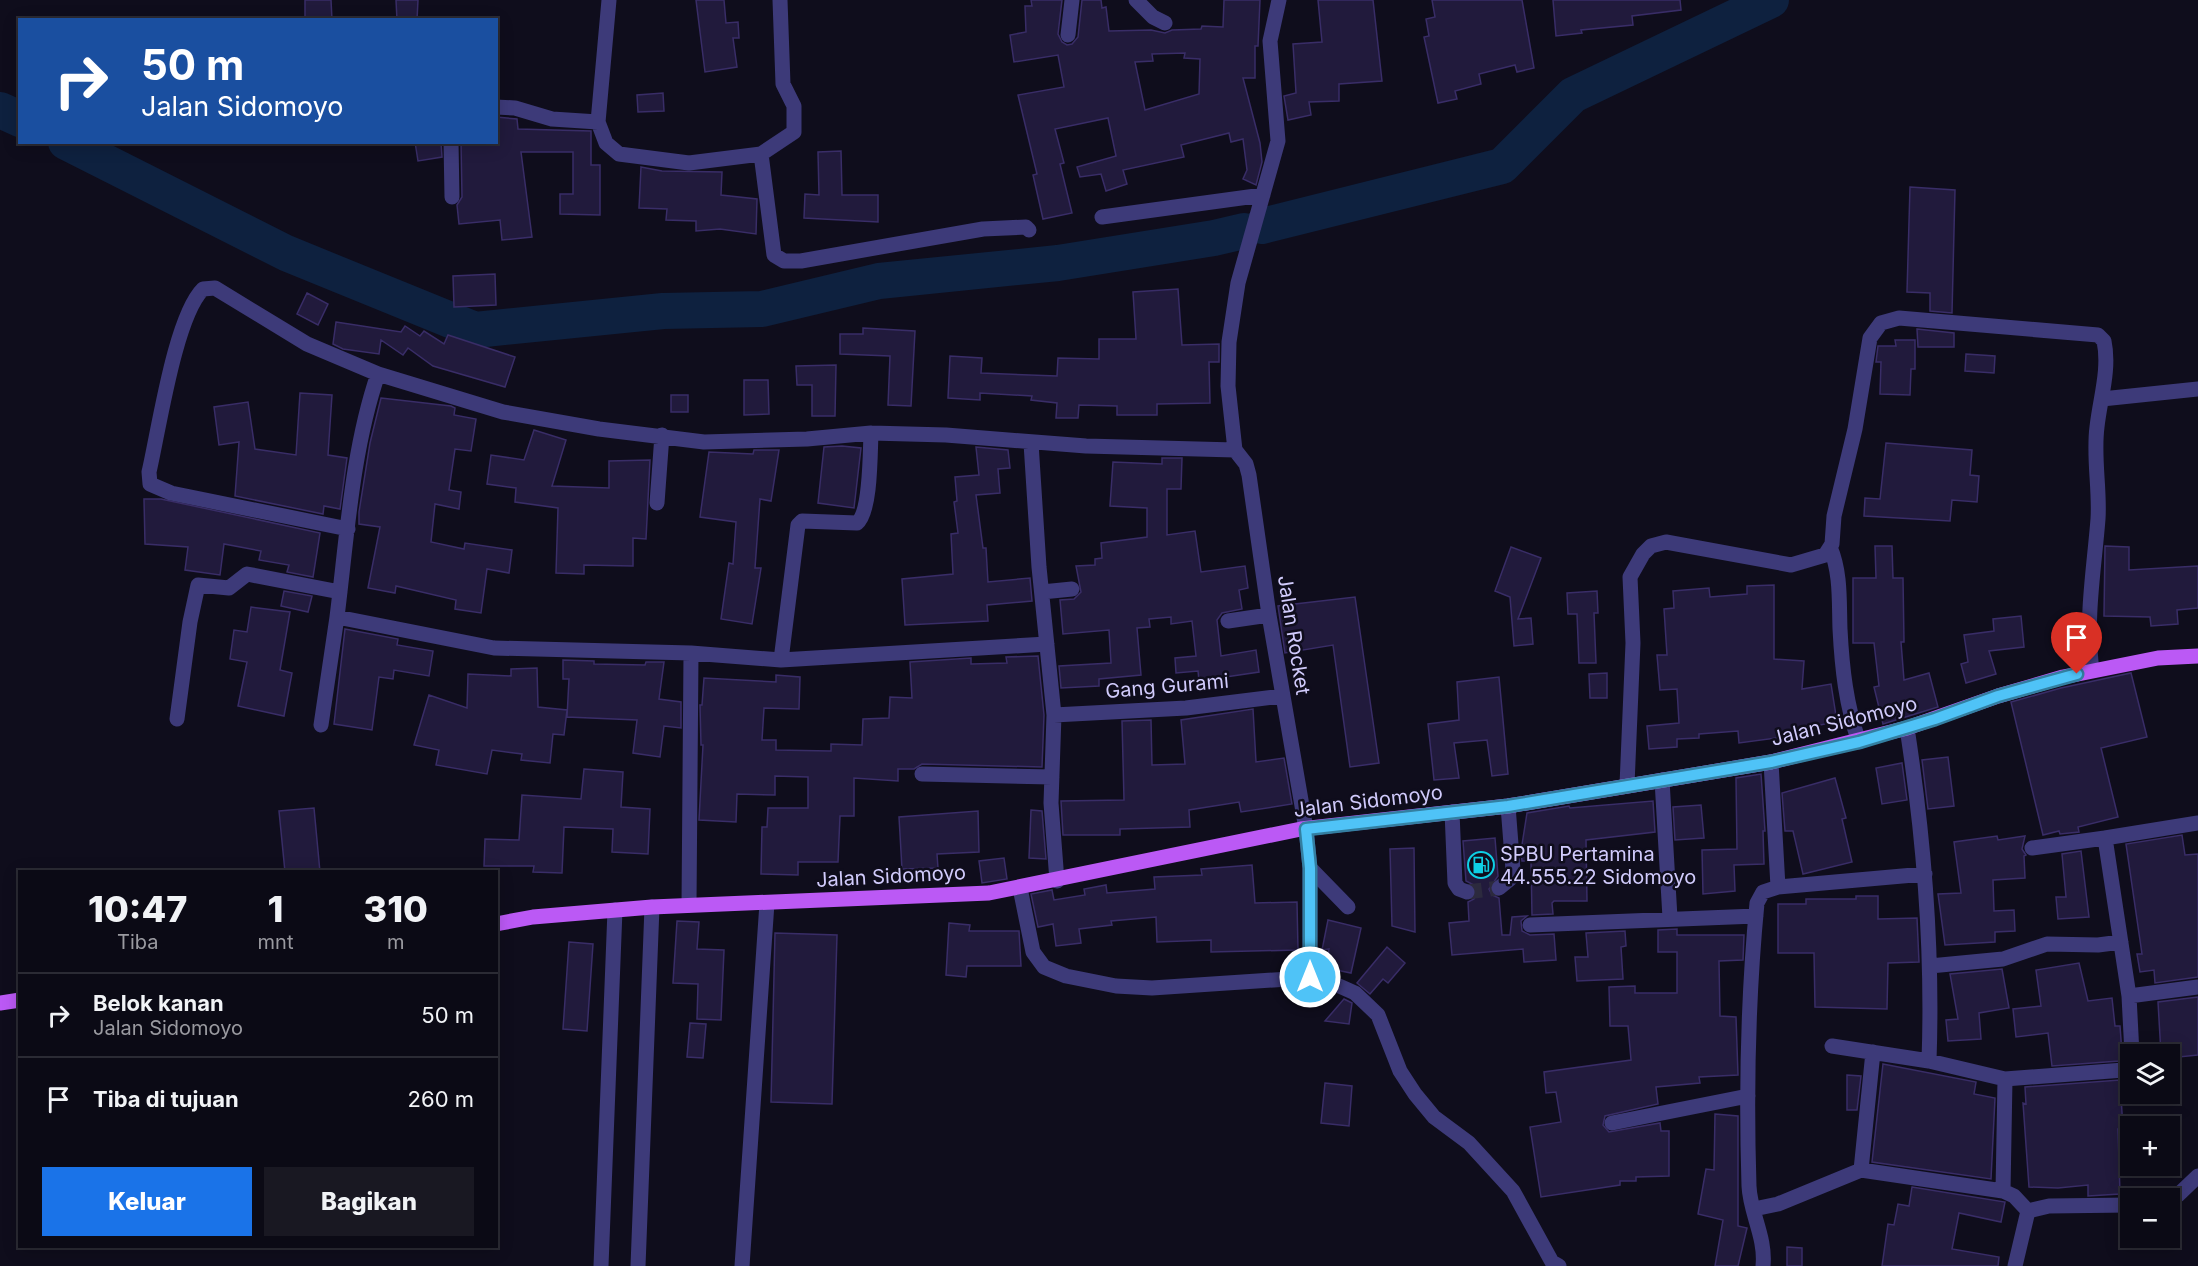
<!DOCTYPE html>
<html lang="id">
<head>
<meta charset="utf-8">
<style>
  body { margin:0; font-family:Inter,sans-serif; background:#191822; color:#f1f3f6; height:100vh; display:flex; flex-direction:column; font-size:22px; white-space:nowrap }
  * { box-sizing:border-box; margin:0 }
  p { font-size:20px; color:#9a9aa0 }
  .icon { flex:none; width:33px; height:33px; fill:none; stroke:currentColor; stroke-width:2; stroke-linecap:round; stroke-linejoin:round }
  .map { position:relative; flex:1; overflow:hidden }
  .panel { position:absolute; left:18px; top:870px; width:480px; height:378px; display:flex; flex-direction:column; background:#0b0a15; border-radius:0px; box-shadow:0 3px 15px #0003,0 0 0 2px #2b2b34 }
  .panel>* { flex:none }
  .guide { position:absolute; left:18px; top:18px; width:480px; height:126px; border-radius:0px; box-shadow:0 3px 15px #0003,0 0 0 2px #2b2b34; background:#1a4fa0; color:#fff; overflow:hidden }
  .tools { position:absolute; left:2120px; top:1044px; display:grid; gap:12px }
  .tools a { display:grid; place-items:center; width:60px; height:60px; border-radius:0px; background:#0b0a15; box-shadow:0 3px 15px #0003,0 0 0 2px #2b2b34; font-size:30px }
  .pin { position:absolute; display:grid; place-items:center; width:51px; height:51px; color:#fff; margin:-62px -26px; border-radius:50% 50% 50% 0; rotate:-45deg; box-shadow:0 0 6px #0007 }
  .pin .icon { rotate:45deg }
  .me { position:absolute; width:66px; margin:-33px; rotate:0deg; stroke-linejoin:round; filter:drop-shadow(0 0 4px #0008) }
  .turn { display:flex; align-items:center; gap:21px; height:126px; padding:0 24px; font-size:27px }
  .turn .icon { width:78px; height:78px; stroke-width:2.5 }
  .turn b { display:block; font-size:42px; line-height:51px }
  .eta { display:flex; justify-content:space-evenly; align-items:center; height:102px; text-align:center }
  .eta b { font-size:36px; font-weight:800; line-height:42px }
  .action { display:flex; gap:12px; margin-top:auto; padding:12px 24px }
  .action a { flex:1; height:69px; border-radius:0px; background:#1a73e8; color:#fff; font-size:24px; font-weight:800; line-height:69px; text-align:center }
  .action a+a { background:#191822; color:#f1f3f6 }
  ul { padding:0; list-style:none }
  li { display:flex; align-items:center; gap:18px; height:84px; padding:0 24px; border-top:2px solid #2b2b34 }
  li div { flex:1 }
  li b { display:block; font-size:22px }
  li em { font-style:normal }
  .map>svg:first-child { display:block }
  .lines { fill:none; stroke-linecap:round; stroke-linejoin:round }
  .river { stroke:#0e213f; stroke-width:36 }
  .building { fill:#211a3c; stroke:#392d67; stroke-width:1.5; fill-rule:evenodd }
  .minor-tunnel { stroke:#2c2a3e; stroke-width:15; stroke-dasharray:15 8; stroke-linecap:butt }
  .minor { stroke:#3d3a79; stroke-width:15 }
  .major { stroke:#bb59f5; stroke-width:15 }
  .route-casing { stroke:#337fa1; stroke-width:15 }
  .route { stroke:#4fc3f7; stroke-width:10 }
  .labels { text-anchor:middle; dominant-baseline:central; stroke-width:5; stroke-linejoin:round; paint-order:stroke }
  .street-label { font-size:20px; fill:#d1cbfc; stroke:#0f0d1c }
  .poi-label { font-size:20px; fill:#d1cbfc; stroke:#0f0d1c; text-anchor:start }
</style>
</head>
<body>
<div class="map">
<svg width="2198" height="1266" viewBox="0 0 2198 1266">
  <rect width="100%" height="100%" fill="#0f0d1c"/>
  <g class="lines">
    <path class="river" d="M0,110l20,9
      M66,142l220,111 189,77 188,-19 99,-2 117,-28 179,-18 156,-25 30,-7
      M1262,226l240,-60 71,-71 198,-95"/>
  </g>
  <path class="building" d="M305,0h26l1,20h-27z
    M396,0h22l-1,20h-20z
    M696,0h28l2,23 12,-1 1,16h-6l4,29 -32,5z
    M1031,0h31l-4,34 4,8 5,3 5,-1 6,-7 4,-37h19l1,8 4,-1 3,24 42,-1 14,3 7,-3 29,-1 1,-3 21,1 1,-27h36l-2,46h-3v32h-12l17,65 2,19 -6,23 -13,-6 4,-9 -4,-31 -12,3 -2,-9 -48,12 3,12 -61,13 4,14 -21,7 -5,-17 -21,3 -3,-10 39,-11 -8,-38 -53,11 9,34 -4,1 12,49 -29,6 -10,-44 4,-1 -19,-79 46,-8 -6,-32 -44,7 -4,-27 16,-3 -1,-26h7zM1185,53l-1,5 16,1 -1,35 -54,16 -10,-48 18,-1 -1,-7z
    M1318,0h55l9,81 -43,3v17l-30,1 2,13 -23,5 -4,-24 12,-3 -3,-49 29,-2z
    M1432,0h90l12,68 -17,4 -2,-7 -36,9 2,10 -26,7 2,8 -19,4 -14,-66 5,-1 -3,-17 9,-2z
    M1553,0h127l1,10 -49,6 1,9 -52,5 1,3 -26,3z
    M663,93l1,18 -26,1 -1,-17z
    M496,117l21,2 1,10 73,2v34h9v50l-40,-1v-20h13v-42h-52l11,85 -30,3 -2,-20 -41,4 -2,-19 5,-8 -1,-55 35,2z
    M415,142h26l1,15 -24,4z
    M841,151l1,44h36v27l-74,-4 1,-24 14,1 -1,-43z
    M641,167l21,4 60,1 -1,23 36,4 -1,35 -36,-5 -24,2v-10l-30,-1 1,-11 -28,-1z
    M1910,187l45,3 -3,123 -22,-2v-18l-23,-1z
    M495,274l1,31 -42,2 -1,-31z
    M1178,289l4,56 37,-1v18h-10l1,41 -53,1v11h-40v-9l-38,-1 -1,13h-22l1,-15 -26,-3 1,-4 -52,-3v7l-32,-2 2,-42 32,2 -1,15 76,3 1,-18 41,1v-20h37l-3,-47z
    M307,293l21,11 -10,21 -21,-11z
    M336,322l65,10 4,-6 15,10 4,-5 20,13 4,-9 67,22 -10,30 -72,-21 -25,-18 -5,7 -22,-15 -2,14 -36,-5 -10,-5z
    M863,328l52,3 -4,75 -23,-1 2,-49 -50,-2v-20h23z
    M1917,329l37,4v14h-36z
    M1895,340h20v29h-4l-1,26 -30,-1 1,-32h-5l2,-16h18z
    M1966,354l29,2 -1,17 -29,-2z
    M836,365l-1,51h-23v-31h-15l-1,-19z
    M744,380h24l1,34 -25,1z
    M300,393l32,2 -4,60 19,3 -7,51 -16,-3 -1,8 -88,-18 4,-54 -20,3 -5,-38 34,-5 7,47 41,6z
    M671,395h17v17h-17z
    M381,398l70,8 4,2 -1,7 22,4 -5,32 -16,-2 -6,41 12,2 -2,17 -24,-5 -4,38 33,7 1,-6 47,7 -3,23 -22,-4 -6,44 -26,-4 1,-9 -60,-14 -1,7 -27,-5 12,-61 -21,-3v-12l11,-69z
    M534,430l32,10 -14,46 57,2v-27l41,-1 -4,79 -13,-1v28l-49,-1v9l-28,-1 2,-65 -43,-6 1,-14 -29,-4 4,-29 33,5z
    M1886,443l86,7 -2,25 9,1 -2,26 -25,-2 -2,21 -86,-5 1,-18 15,1z
    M842,446l19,2 -7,60 -36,-5 6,-56z
    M976,447l32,3 2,18 -12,1 2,24 -24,2 7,53h3l2,34 42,-4 2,23 -45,4 1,16 -83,4 -3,-46 51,-5 -2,-40 7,-1 -4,-31 3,-1 -2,-24 24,-2z
    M754,450h25l-8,51 -11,-2 -5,69h6l-9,56 -31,-5 8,-56 4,1 3,-42 -36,-5 9,-65 44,2z
    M1162,458h20l-1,31h-14v46l28,-4 6,41 44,-6 3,22 -9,2 3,19 -20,4 -5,7 4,36 35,-6 3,22 -60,9 -1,-10 -22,2 -1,-15 21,-2 -4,-35 -21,3v-7l-22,2 1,8 -13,1 4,47 -42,4v7l-38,2 -2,-22 52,-3 -2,-33 -46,4 -3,-34 14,-1 7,-7 -5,-26 19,-1v-6l7,-1 -1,-15 46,-6v-29l-37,-2 3,-44 49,2z
    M144,499h17l159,34 -7,44 -26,-5 2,-7 -30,-5 2,-9 -37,-7 -4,31 -35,-5 3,-23 -43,-3z
    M1875,546h17l1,32h10l1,64h-3l3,38 25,-7 9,34 -55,17 -9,-37 5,-1 -5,-43h-21v-65h23z
    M2105,546l24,1v23l69,-4v42l-21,2 1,14 -27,2 -1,-9 -46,-1z
    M1511,547l30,11 -23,61 13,-1 2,26 -19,2 -4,-49 -15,-6z
    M1774,585v74l30,2 -2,28 29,-5 6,38 -46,8 1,6 -53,7 -1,-12 -39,3v4l-22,1v8l-28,2 -2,-23 32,-3 -2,-34 -17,1 -3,-35h10l-3,-46 10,-1 -1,-17 36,-3 1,9 37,-3v-8z
    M284,591l28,5 -4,16 -27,-6z
    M1597,591l1,22h-4l2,50h-17l-2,-49h-9l-1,-21z
    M1355,597l24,166 -29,4 -17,-122 -48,8 -7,-47z
    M251,607l39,5 -10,58 12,3 -8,43 -46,-10 9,-44 -17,-3 4,-29 13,2z
    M2021,616l3,31 -35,4 7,23 -30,9 -5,-19 7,-2 -4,-27 30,-4 -1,-12z
    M345,629l53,10 -1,6 36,6 -4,25 -35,-6 -1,9 -14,-2 -7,53 -38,-6z
    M1038,656l6,59 -2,52 -120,-3 -8,5h-16v12l-44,-3v38h-14l-2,46h-40v13l-37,-1 1,-47h5l1,-19h40v-31l-33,-1v19l-38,-1 -1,28 -37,-2 4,-75h-2l-1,-40h2l2,-27 72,4v-7l24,2 -1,32 -35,-1 -2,32h14v10l55,1v-7l31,1 1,-26 26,-1 1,-21 22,1 -2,-36 61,-4v6l36,-1 -1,-6z
    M563,660l31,1v3l51,1 1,-3h18l-5,37 22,3v26l-17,-2 -4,31 -27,-4 4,-33 -70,-3 2,-38h-6z
    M537,668l1,39 29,3 -3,25 -11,-1 -3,29 -29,-3 1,-6 -30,-4 -5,24 -51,-9 3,-15 -25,-5 15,-50 38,13 1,-34 43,2v-7z
    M1607,673v25h-17l-1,-24z
    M2131,673l16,64 -46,11 17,69 -40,10 1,5 -19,2 -1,-3 -16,4 -32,-133 50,-14z
    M1499,677l9,97 -16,2 -5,-36 -33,3 5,35 -25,2 -6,-56 31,-4 -2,-38z
    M1253,709l3,53 28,-4 8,46 -51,8 -2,-10 -50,8 1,17 -70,2v6h-57l-2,-34 63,-1 -2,-79 29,-1 1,45 33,-1 -4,-44z
    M1948,757l6,49 -26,3 -6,-49z
    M1902,763l5,37 -25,4 -6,-36z
    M584,769l39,3 -2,35 29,2 -2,45 -36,-2 1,-23 -49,-2 -2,46 -29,-1 1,-6h-50l1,-27 34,1 3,-45 59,4z
    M1761,774l4,57h-2l1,33 -30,1 1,26 -32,3 -1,-44 35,-1 -1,-71z
    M1835,778l11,40 -4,1 10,43 -49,12 -10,-43h-8l-3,-38z
    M1653,801l2,31 -69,8 1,61h-33l-2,2 1,11 -21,1 -1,-54h-9l-1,-10 6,-38 42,-7 1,2z
    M1701,805l3,33 -29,2 -2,-33z
    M314,808l6,64h-35l-6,-61z
    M1031,810l11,1 4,48 -17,-1z
    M978,811l1,41 -42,2 1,14 -36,1 -3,-52z
    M2182,835l3,20 13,-1v123l-43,6 -1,-13 -14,2 -3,-18h5l-16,-110z
    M1997,836l1,4 27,-4 -3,13 4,6 -2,1 1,22 -32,2 1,31 20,-1 1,21 -20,1v10l-50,3 -7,-51 23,-1 -7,-51z
    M1495,838l3,38 -9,13 3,6 7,3 3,37h8l2,-18 15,-1 -6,5 1,10 8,4 24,-1 2,26 -32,2 -1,-13 -71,6 -3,-32 20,-2 -1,-19 6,-3 3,-8 -3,-6 -8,-4 -3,-40z
    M1414,848l1,84 -23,-6 -2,-77z
    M2081,851l8,66 -31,2 -2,-22h10l-4,-43z
    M1004,858l3,21 -25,4 -3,-22z
    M1252,865l3,38 42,-1 1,48 -87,2v-12l-54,2 -1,-25 -45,4 1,4 -33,4 2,14 -25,3 -3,-22 -15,3 -7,-33 21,-4 2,10 31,-5 -1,-6 22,-4 1,8 48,-4 -1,-12 48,-2 -1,-6z
    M1856,896h22v23l39,-1 2,44 -31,1 -1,46 -72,-2 -1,-54h-36v-49h28v-5h50z
    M1328,920l33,8 -10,45 -25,-5 3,-19 -7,1z
    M677,921l22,1 -2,27 27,1 -3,70 -24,-1 1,-35 -25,-1z
    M949,923l21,2 -1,6h50l2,35h-54l-1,11 -20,-2z
    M1677,929v6h67l-1,25 -24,1 1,55 16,1 2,58 -39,2 1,6 -44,4 2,17 -53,12 -2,9 6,7 51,-9 1,8h8v45l-33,1v4h-16v4l-79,12 -11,-70 31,-5 -5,-30 -10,1 -2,-21 87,-12 -3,-34h-18l-1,-39 26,-1v7h42v-41h-19v-22z
    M1625,931l1,15 -5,1 2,32 -46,2 -2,-24h13l-2,-24z
    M775,933l62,2 -5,169 -61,-2z
    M569,942l24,2 -6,87 -24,-2z
    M1387,947l18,16 -17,20 -5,-4 -13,15 -13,-11z
    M2079,963l9,38 24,-3 3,28h5l2,27 -3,1v7l-67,5 -4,-33 -32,4 -3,-28 28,-3 -5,-36z
    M2002,969l7,39 -30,5 2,26 -33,2 -2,-21 12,-1 -8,-45z
    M2198,997v58l-29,3v-4h-8l-3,-52z
    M1344,999l8,4 -3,21 -24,-3z
    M690,1023l16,1 -3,34 -16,-1z
    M1883,1064l93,18 -2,12 21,4 -4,81 -119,-17z
    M1847,1075l14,1 -4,34h-10z
    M2120,1080l3,49h-5l2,65 -32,2v-11l-30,3 -29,-1 -6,-84 3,1 -1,-17z
    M1325,1083l27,3 -3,40 -28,-3z
    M1715,1114l23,2v110l9,2 -9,38h-23l8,-46 -25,-6 8,-45 8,1z
    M1912,1187l93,15 -4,20 -42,-9 -7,36 47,8 -1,9h-116l6,-42 6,1 4,-21 11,2z
    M1787,1247l15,1v18h-15z"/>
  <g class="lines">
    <path class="minor-tunnel" d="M1467,892l32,-4"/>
    <path class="minor" d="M1136,0l17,17 12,6
      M1279,0l-9,41 8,100 -40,142 -9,59 -1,44 7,64 11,14 3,11 20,140 37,214 4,39 38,39
      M1068,35l4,-35
      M496,107l19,1 37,11 46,3 11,-122
      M598,122l8,21 13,11 70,9 72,-9 33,-22v-26l-11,-22 -3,-84
      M451,142l1,55
      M761,154l13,101 10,6h17l182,-32 43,-2 3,3
      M1102,217l161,-22
      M2102,399l96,-10
      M1031,443l8,124 15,148 -3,88 6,78
      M657,503l5,-68
      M348,529l-177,-36 -21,-9 -1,-12c10,-43 26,-155 54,-183l12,-1 92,56 71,30
      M1830,547c11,26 9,54 10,82 2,39 6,76 19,113
      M1042,592l30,-3
      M1228,621l41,-6
      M1047,644l-266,16 -90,-7 -197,-5 -157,-31c10,-80 15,-167 41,-243l125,38 96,17 105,13 103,-3 64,-6 75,2 140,11 149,4
      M781,660l17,-135 4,-4 55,2c14,-11 13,-71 14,-90
      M1054,715l132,-7 96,-12
      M177,719l13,-97 8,-37 31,3 18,-14 93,18
      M321,725l16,-108
      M1907,728c17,110 26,222 22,333l76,18 119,-9 6,-3
      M922,774l130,3
      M1662,780l8,138
      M1627,785l6,-142 -3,-66 13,-23 8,-8 15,-4 125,23 34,-10 7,-11 2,-28 21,-87 15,-91 11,-15 18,-5 199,17 6,6c6,28 -4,58 -7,86 -4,30 3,62 1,92 -4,51 -13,100 -6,151
      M1452,812l3,71 4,6 8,3
      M2032,848l73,-10
      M1310,868v109
      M1778,887l147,-13
      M1020,888l13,64 11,15 22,9 50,10 36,2 167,-11 36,16 23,22 22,56 15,23 19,23 35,26 44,48 39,71 7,4
      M1499,888l11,-9 3,-9 -5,-64
      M689,905l2,-252
      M1530,925l226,-9
      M1930,966l73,-7 44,-15 51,1 23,-3
      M2129,996l-24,-158 93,-15
      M1832,1046l97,15
      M1873,1052l-12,118 142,21
      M2132,1054l-3,-58 69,-9
      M2005,1079l-2,112 11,5 14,15 -13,55
      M1612,1123l136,-27
      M2169,1199l9,-4 20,-19
      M1754,1209l24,-5 83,-34
      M2028,1211l21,-5 81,-1
      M601,1266l14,-356
      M638,1266l14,-359
      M742,1266l25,-363
      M1763,1266c3,-29 -13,-53 -14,-80 -3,-94 -1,-190 8,-283l6,-11 15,-5 -7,-125"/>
    <path class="major" d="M496,924l37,-7 119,-10 337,-14 312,-64 207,-23 263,-44 136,-34 91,-32 65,-19 95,-19 40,-2
      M0,1003l20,-3"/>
  </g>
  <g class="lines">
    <defs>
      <path id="route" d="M1310,977v-109l-4,-39 202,-23 263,-44 88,-20 76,-23 63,-23 79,-22"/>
    </defs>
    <use href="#route" class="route-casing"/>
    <use href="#route" class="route"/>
  </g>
  <defs>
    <symbol id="fuel-ring" viewBox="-11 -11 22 22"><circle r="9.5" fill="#0f0d1c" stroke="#0ed0e5" stroke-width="1.5"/><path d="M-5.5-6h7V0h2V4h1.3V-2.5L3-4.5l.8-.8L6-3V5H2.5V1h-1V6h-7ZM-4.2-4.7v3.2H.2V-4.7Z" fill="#0ed0e5"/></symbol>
  </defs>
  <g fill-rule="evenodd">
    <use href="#fuel-ring" x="1466" y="850" width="30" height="30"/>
  </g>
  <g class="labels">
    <g class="street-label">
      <text transform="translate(1294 635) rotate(81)">Jalan Rocket</text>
      <text transform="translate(1167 686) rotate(-5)">Gang Gurami</text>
      <text transform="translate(1844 721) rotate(-14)">Jalan Sidomoyo</text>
      <text transform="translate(1368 801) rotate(-7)">Jalan Sidomoyo</text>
      <text transform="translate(891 876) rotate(-3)">Jalan Sidomoyo</text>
    </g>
    <g class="poi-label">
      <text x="1500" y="854">SPBU Pertamina<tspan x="1500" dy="23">44.555.22 Sidomoyo</tspan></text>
    </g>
  </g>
</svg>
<div class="tools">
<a><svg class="icon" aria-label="layers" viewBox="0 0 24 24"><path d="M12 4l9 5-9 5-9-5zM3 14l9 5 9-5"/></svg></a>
<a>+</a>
<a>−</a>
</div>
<div class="pin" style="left:2077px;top:674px;background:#d93025"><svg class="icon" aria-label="arrive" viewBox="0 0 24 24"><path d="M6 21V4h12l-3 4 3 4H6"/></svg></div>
<svg class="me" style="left:1310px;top:977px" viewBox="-20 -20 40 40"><circle r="17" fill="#4fc3f7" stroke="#fff" stroke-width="3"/><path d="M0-11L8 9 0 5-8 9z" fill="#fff"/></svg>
<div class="guide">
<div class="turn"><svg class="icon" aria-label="right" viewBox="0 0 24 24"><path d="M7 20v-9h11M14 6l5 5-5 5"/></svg><div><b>50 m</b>Jalan Sidomoyo</div></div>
</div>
<section class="panel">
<div class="eta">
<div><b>10:47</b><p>Tiba</p></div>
<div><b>1</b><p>mnt</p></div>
<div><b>310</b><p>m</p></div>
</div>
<ul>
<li><svg class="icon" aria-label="right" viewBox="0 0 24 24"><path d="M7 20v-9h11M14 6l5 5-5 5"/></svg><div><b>Belok kanan</b><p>Jalan Sidomoyo</p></div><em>50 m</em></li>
<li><svg class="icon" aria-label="arrive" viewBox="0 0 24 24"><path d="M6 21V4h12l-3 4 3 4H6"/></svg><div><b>Tiba di tujuan</b></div><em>260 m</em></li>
</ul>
<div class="action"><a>Keluar</a><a>Bagikan</a></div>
</section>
</div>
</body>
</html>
